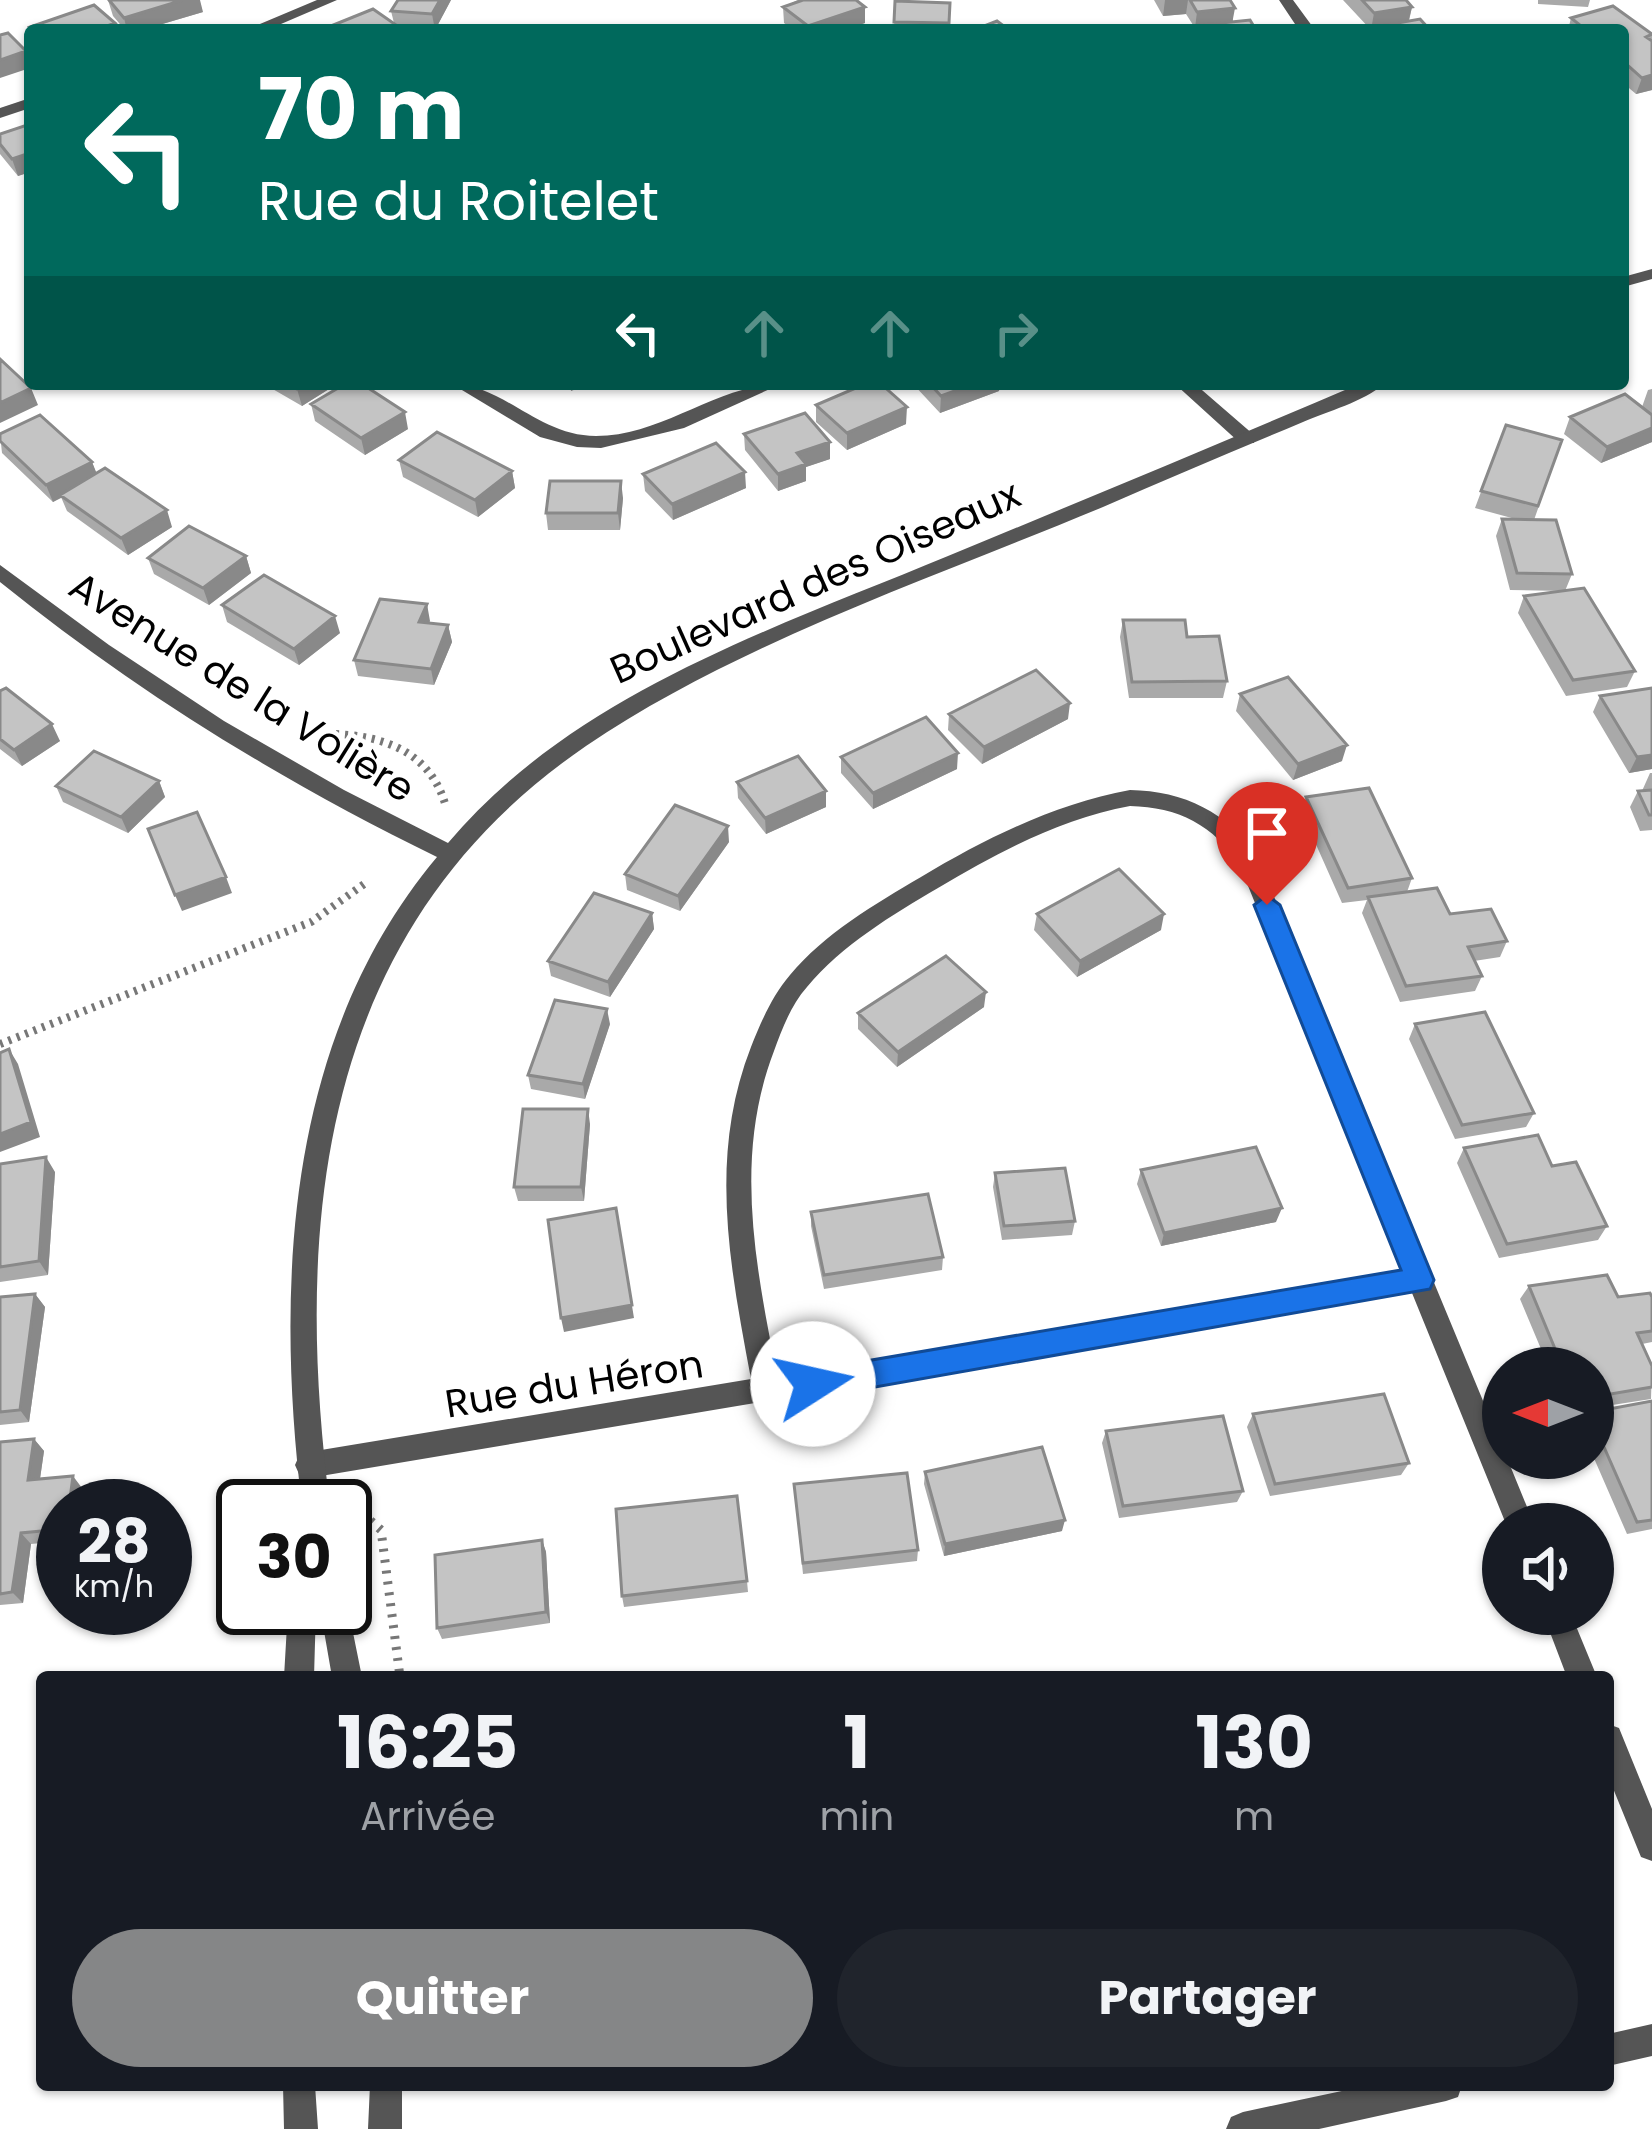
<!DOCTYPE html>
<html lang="fr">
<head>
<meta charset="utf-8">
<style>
  body { margin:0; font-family:Poppins,sans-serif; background:#20242c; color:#f1f3f6; height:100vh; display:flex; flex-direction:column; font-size:45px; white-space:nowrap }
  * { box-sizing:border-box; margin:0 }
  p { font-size:39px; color:#9ea1a6 }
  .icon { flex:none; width:66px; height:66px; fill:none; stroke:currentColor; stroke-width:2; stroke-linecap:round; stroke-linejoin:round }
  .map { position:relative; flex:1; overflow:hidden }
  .side { position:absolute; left:36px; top:1671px; width:1578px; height:420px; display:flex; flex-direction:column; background:#171b24; border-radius:12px; box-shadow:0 3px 9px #0004 }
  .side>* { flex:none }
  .hud { position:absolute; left:24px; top:24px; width:1605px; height:366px; border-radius:12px; box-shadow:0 3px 9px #0004; background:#00695c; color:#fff; overflow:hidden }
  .needle { width:78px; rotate:270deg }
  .buttons { position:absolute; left:1482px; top:1347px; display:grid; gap:24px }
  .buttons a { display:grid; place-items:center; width:132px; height:132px; border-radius:50%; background:#171b24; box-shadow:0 3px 9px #0004; font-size:60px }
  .speed { position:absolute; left:36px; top:1479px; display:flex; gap:24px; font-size:60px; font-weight:700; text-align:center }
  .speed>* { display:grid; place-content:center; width:156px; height:156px; border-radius:50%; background:#171b24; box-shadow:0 3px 9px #0004; line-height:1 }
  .speed small { font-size:30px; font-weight:400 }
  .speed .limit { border:6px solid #111; border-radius:18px; background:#fff; color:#111 }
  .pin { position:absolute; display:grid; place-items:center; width:102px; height:102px; color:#fff; margin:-123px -51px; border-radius:50% 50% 50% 0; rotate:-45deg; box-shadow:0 0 12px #0007 }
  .pin .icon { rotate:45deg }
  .me { position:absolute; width:132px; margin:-66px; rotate:80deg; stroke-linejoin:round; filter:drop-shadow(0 0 9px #0008) }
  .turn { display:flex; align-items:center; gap:42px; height:252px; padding:0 36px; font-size:54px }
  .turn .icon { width:156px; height:156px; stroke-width:2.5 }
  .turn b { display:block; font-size:84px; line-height:102px }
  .lanes { display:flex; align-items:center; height:114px; padding:0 36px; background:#0003; justify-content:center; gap:60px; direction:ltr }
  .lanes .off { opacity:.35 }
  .eta { display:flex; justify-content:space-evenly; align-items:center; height:204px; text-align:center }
  .eta b { font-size:72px; font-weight:700; line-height:84px }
  .cta { display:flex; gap:24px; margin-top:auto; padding:24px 36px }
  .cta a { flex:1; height:138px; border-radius:72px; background:#858687; color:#fff; font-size:48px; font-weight:700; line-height:138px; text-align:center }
  .cta a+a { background:#20242c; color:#f1f3f6 }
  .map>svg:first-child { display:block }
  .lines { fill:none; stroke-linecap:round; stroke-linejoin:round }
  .path-far1 { stroke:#777; stroke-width:8; stroke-dasharray:3 6; stroke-linecap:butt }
  .path { stroke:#777; stroke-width:9; stroke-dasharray:3 8; stroke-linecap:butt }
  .minor { fill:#555; fill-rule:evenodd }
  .tertiary { fill:#555; fill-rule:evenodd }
  .wall { fill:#a9a9a9 }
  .shaded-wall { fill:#898989 }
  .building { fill:#c4c4c4; stroke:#898989; stroke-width:3 }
  .route { fill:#1a73e8; stroke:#114b97; stroke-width:3 }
  .labels { text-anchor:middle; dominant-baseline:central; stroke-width:9; stroke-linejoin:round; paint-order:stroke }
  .street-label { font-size:39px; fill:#000; stroke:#fff }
</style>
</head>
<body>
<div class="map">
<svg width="1652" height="2129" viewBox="0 0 1652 2129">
  <rect width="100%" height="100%" fill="#fff"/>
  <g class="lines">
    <path class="path-far1" d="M300,735c61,-5 128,5 146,72
      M0,1044l311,-122 56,-40"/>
    <path class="path" d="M354,1506l27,24 19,147"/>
    <path class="minor" d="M317,0h20l-70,30h-21z
      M1279,0h14l22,30h-16z
      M30,98v10l-30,10v-10z
      M452,384c51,0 86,52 144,52 67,0 121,-52 185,-52l-97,44 -83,20 -24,-1 -37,-10z
      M1175,384h20l59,51v8h-14z
      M1130,790c54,1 98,22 128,68l245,591v9h4l27,66h-28l-94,-231 -635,106 -10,5 -6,-2 -452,76 -10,-4 -4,-9 4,-9 10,-4 442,-73c-21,-112 -43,-222 0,-332 10,-25 21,-51 39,-72 34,-41 85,-71 131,-98 65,-39 134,-73 209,-87zM1130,806c48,1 84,19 110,60l164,405 -627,104c-21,-108 -44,-217 -3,-324 8,-22 17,-46 33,-64 35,-42 85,-72 131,-99 60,-36 123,-69 192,-82z
      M1543,1614h28l26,63h-30z
      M1608,1724l11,4 33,81v52l-11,-4 -33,-81z
      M1652,2024v32l-44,10v-32z
      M1370,2085h92l-4,12 -12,4 -127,28h-93l5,-12 12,-5z"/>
    <path class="tertiary" d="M1652,269v10l-29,8v-10z
      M1359,384h25c-21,18 -56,27 -81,38 -67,28 -134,56 -200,85 -170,71 -365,136 -517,239 -263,180 -294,467 -256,760h-28c-27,-223 -16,-469 135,-649 -156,-76 -302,-166 -437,-275v-17l109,80 115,76 120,69 104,53c125,-149 327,-215 500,-287 138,-57 275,-114 411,-172z
      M345,1600l3,8 14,69h-30l-12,-69h25z
      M288,1608h28l-2,69h-30z
      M283,2085h32l3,44h-34z
      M370,2085h32v44h-34z"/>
  </g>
  <path class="wall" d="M108,0l95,12 -61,18h-17l-12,-14z
    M451,0l-16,30 -36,-2 -5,-5 -3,-12z
    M798,0h58l9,7v16l-21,7h-51l-9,-7 -1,-16z
    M1154,0h76l3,21 23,9h-55v-3l-6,1 -9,-14 -23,2z
    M1343,0h63l6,7 -3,14 21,9h-59z
    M1538,0h52l-2,7 -50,-3z
    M895,1l55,2 -1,27h-55z
    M1613,6l39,28v56l-16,4 -13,-11v-53h-55l3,-12z
    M30,124v48l-12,4 -18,-22v-20z
    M264,384h73l-35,22z
    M913,384h87l-1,7 -59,22z
    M1652,389v53l-51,21 -37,-29 6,-17 72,-10 6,-17z
    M311,404l97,25 -43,26 -50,-34z
    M816,405l90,19 -59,26 -31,-28z
    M1506,425l56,15 -28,80 38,54 -7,17 -55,-1 -14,-54 6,-17 17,1 -44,-12z
    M0,434l92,28 4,11 76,54 -44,28 -61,-44 -6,-14 -8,5 -51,-49z
    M744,434l86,8v17l-24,8v14l-28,10 -33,-41z
    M399,460l113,11 3,17 -37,29 -75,-40z
    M643,474l103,14 -73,32 -28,-29z
    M623,498l-3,32h-72l-2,-17z
    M246,556l5,17 -42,32 -55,-31 -6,-16z
    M1524,596l111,75 -8,16 -61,9 -48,-83z
    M427,604l2,19 19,2 4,17 -18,43 -76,-9 -4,-16z
    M222,605l118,28 -41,32 -72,-43z
    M1123,620l64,17 40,44 -4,17h-94l-9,-61z
    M1652,688v81l-23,4 -36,-61 7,-16z
    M0,691l60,50 -38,25 -22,-17z
    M1240,694l102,67 -49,19 -57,-69z
    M949,714l119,5 -86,45 -34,-34z
    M841,757l116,12 -84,40 -32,-36z
    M1650,773h2v57l-12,1 -10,-24 8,-16h4z
    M159,781l6,16 -37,36 -65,-31 -7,-16z
    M737,782l89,25 -60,27 -28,-36z
    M1306,797l106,81 -5,14 100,49 -7,16 -26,4 8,15 -7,15 -75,11 -38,-89 5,-13 -25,3 -40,-90z
    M729,842l-49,69 -53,-21 -2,-16z
    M652,913l2,16 -44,68 -59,-21 -3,-15z
    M1037,914l124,16 -84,47 -43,-47z
    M984,1007l-87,60 -39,-38v-16z
    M610,1024l-25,75 -54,-10 -3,-14z
    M1415,1024l119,89 -8,14 -71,12 -46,-100z
    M590,1124l-6,77h-66l-4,-14z
    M1464,1148l88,18 55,60 -9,14 -99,18 -42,-95z
    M0,1164l55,8 -7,103 -48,7z
    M1141,1170l135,52 -115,24 -24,-62z
    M995,1173l80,48 -3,14 -70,5 -9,-53z
    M811,1212l132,45 -1,13 -118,19 -13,-63z
    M1529,1286l89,11h34v45l-10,2 10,22 -1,33 -58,9v-40h-44l-29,-69z
    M35,1294l10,13 -16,115 -29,3v-128z
    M1652,1401v128l-25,5 -34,-78v-44z
    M1253,1414l156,49 -8,12 -131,21 -23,-69z
    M1106,1431l137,60 -6,11 -118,16 -17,-75z
    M34,1439l10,12 -4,28 42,9 -2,18h-17v35l-32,3 -8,59 -23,2v-163z
    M925,1472l137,59 -118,25 -20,-72z
    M795,1496l123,54 -1,11 -114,13z
    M542,1540l4,12 4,71 -108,16 -5,-11z
    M747,1581l1,11 -124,15 -2,-11z"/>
  <path class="shaded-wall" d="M183,0h17l3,12 -61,18h-15l-3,-12z
    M440,0h11l-16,30 -3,-16z
    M1165,0h23l-2,14 -23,2z
    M865,7v16l-21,7h-36v-4z
    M1412,7l-4,16 -37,7 3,-17z
    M1235,8l-3,16 -30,1 -1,2 -6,1 2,-16z
    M115,23l2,7h-20z
    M26,51l4,17 -30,10v-18z
    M1652,75v15l-16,4 6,-16z
    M30,153v19l-12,4 -6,-17z
    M306,384h31l-35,22 -5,-17z
    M570,384h19l-18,7z
    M974,384h26l-1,7 -59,22 1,-17z
    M31,388l7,17 -38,18v-20z
    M907,407l-1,17 -59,26v-17z
    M405,412l3,17 -43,26 -4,-17z
    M1652,428v14l-51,21 6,-16z
    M830,442v17l-24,8v14l-28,10v-17l19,-21z
    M92,462l7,17 -46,23 -7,-17z
    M512,471l3,17 -37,29 -3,-17z
    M745,472l1,16 -73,32 -1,-16z
    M621,481l2,17 -3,32 -2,-17z
    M167,510l5,17 -44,28 -7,-17z
    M246,556l5,17 -42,32 -6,-17z
    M427,604l3,17 -7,17 -4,-16z
    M335,616l5,17 -41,32 -5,-16z
    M448,625l4,17 -18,43 -3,-16z
    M1070,703l-2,16 -86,45 2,-17z
    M52,724l8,17 -38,25 -8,-16z
    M1347,745l-5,16 -49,19 5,-16z
    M958,753l-1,16 -84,40v-16z
    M1652,755v14l-23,4 8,-16z
    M159,781l6,16 -37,36 -7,-16z
    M826,791v16l-60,27 -1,-16z
    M728,826l1,16 -49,69 -2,-15z
    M226,877l6,16 -50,18 -7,-16z
    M652,913l2,16 -44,68 -2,-15z
    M1164,914l-3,16 -84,47 3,-16z
    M986,992l-2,15 -87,60 1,-15z
    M607,1009l3,15 -25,75 -2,-15z
    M9,1049l9,15 22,73 -40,15v-18z
    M588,1109l2,15 -6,77 -3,-14z
    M46,1157l9,15 -7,103 -9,-14z
    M616,1208l18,110 -70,14 -3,-14z
    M1282,1208l-6,14 -115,24 3,-13z
    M35,1294l10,13 -16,115 -9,-12z
    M34,1439l10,12 -6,41 -10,-12z
    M73,1476l9,12 -2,18h-11z
    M1065,1520l-3,11 -118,25 1,-12z
    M21,1533l10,11 -8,59 -11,-11z
    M542,1540l4,12 4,71 -4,-11z"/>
  <path class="building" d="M109,0h74l-59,18z
    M398,0h42l-8,14 -41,-3z
    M803,0h53l9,7 -57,19 -25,-19z
    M1190,0h40l5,8 -38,4z
    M1362,0h44l6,7 -38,6z
    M895,1l55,2 -1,20 -55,-1z
    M94,5l21,18 -18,7h-63l-4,-3z
    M1613,6l39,28 -6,3 6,4v34l-10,3 -19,-17v-31h-37l-15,-12z
    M373,9l26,18 -8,3h-70z
    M1420,19l10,11h-52l-3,-3z
    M1250,20l6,10h-51l-3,-5z
    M997,21l12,9h-35z
    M8,33l18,18 -26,9v-25z
    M30,124v29l-18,6 -12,-15v-10z
    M0,359l31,29 -31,15z
    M288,384h18l-9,5z
    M345,384h17l43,28 -44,26 -50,-34z
    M865,384h16l26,23 -60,26 -31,-28z
    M930,384h44l-33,12z
    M1625,394l27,21v13l-45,19 -37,-30z
    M805,413l25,29 -33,11 9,11 -28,10 -34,-40z
    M40,415l52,47 -46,23 -46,-44v-7z
    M1506,425l56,15 -24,66 -57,-15z
    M437,432l75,39 -37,29 -76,-40z
    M716,443l29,29 -73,32 -29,-30z
    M105,468l62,42 -46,28 -61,-43z
    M550,481h71l-3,32h-72z
    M1502,519l54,1 16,54 -55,-1z
    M189,526l57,30 -43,32 -55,-30z
    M264,575l71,41 -41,33 -72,-44z
    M1584,588l51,83 -62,9 -49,-84z
    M380,599l47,5 -8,18 29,3 -17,44 -77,-9z
    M1123,620h62l2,17 32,-1 8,45 -95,1z
    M1036,670l34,33 -86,44 -35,-33z
    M1288,677l59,68 -49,19 -58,-70z
    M6,688l46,36 -38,26 -14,-11v-48z
    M1652,688v67l-15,2 -37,-61z
    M926,717l32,36 -85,40 -32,-36z
    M94,751l65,30 -38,36 -65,-31z
    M798,756l28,35 -61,27 -28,-36z
    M1369,788l43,90 -64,10 -42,-91z
    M1652,790v25h-3l-11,-24z
    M675,805l53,21 -50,70 -53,-22z
    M197,812l29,65 -51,18 -27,-66z
    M1119,869l45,45 -84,47 -43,-47z
    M1437,888l13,26 41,-5 16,32 -39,6 14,29 -76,10 -38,-89z
    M594,893l58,20 -44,69 -60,-21z
    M946,956l40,36 -88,60 -40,-39z
    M555,1000l52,9 -24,75 -55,-9z
    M1485,1012l49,101 -72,12 -47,-101z
    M9,1049l22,73 -31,12v-81z
    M523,1109h65l-7,78h-67z
    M1538,1135l14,31 24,-4 31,64 -100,18 -43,-96z
    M1256,1147l26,61 -118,25 -23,-63z
    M46,1157l-7,104 -39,6v-103z
    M1065,1168l10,53 -71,5 -9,-53z
    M928,1194l15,63 -119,18 -13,-63z
    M616,1208l16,97 -71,13 -13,-98z
    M1607,1275l11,22 32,-4 2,4v34l-15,2 15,33v21l-59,10v-29h-30l-34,-82z
    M35,1294l-15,116 -20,2v-115z
    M1384,1394l25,69 -134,21 -22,-70z
    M1652,1401v119l-15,2 -44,-100v-10z
    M1223,1416l20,75 -120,15 -17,-75z
    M34,1439l-6,41 45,-4 -4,30h-6v23l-42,4 -9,59 -12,2v-152z
    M1042,1447l23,73 -120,24 -20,-72z
    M907,1473l11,77 -115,13 -9,-79z
    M737,1496l10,85 -125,15 -6,-87z
    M542,1540l4,72 -109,16 -2,-73z"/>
  <path class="route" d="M1267,895l13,10 154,375 -4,9 -617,109 -11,-4 -5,-10 5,-10 11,-4 588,-100 -147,-365z"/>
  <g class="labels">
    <g class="street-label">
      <text transform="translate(815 582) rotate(-24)">Boulevard des Oiseaux</text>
      <text transform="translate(242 687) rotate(32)">Avenue de la Volière</text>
      <text transform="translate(574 1384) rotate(-9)">Rue du Héron</text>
    </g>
  </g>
</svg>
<div class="buttons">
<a><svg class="needle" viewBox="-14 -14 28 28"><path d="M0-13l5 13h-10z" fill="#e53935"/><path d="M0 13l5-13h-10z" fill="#9ea1a6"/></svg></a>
<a><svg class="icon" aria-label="sound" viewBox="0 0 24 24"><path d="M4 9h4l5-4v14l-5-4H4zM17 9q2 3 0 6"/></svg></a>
</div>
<div class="speed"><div>28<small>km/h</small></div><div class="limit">30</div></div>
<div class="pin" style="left:1267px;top:905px;background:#d93025"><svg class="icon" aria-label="arrive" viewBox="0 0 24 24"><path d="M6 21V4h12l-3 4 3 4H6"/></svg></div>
<svg class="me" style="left:813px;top:1384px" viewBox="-20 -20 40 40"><circle r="19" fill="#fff"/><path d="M0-13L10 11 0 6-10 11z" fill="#1a73e8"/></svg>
<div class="hud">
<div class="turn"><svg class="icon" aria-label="left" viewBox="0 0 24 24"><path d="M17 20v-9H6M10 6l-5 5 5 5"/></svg><div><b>70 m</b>Rue du Roitelet</div></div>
<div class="lanes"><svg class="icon" aria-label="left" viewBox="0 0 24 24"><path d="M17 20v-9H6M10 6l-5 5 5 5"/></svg><svg class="icon off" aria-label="ahead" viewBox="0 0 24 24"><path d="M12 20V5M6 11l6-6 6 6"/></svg><svg class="icon off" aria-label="ahead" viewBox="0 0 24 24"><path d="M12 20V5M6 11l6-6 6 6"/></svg><svg class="icon off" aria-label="right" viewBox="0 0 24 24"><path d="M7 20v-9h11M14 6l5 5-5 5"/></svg></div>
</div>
<section class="side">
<div class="eta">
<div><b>16:25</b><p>Arrivée</p></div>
<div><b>1</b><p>min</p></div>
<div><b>130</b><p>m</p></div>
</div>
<div class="cta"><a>Quitter</a><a>Partager</a></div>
</section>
</div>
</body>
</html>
